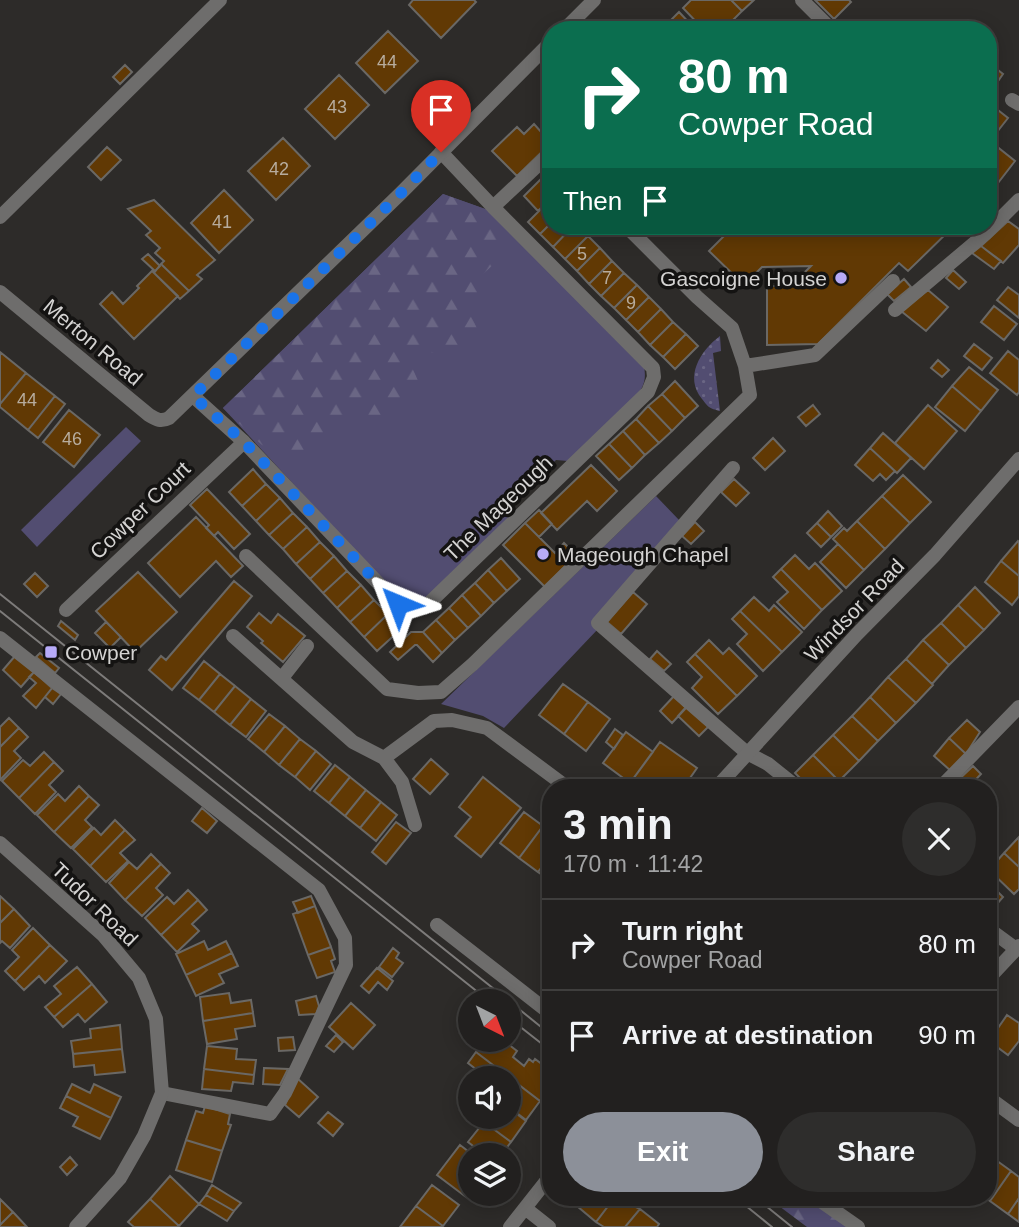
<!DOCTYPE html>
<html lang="en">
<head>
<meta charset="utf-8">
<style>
  body { margin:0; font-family:Arial,sans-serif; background:#2e2d2c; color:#f1f3f6; height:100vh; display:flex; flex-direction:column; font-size:26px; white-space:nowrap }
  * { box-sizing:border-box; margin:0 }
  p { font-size:23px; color:#a2a3a4 }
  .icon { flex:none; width:38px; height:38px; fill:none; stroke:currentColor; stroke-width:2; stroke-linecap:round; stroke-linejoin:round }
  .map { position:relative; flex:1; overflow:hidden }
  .drawer { position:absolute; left:542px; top:779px; width:455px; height:427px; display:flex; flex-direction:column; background:#22201f; border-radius:28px; box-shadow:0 4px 18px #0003,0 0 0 2px #3f3e3d }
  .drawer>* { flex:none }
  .banner { position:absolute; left:542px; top:21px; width:455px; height:214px; border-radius:28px; box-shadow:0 4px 18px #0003,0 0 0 2px #3f3e3d; background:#0b6e4f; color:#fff; overflow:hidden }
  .needle { width:46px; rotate:138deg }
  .controls { position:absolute; left:458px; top:989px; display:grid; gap:14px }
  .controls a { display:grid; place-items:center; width:63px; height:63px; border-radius:50%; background:#22201f; box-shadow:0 4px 18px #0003,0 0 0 2px #3f3e3d; font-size:35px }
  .pin { position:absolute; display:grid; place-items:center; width:60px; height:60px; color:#fff; margin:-72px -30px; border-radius:50% 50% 50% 0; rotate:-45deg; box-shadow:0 0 7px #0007 }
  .pin .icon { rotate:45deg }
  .me { position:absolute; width:77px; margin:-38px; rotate:316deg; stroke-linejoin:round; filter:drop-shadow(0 0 5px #0008) }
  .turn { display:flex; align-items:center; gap:24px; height:147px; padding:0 21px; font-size:32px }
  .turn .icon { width:91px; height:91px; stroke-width:2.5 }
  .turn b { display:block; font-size:49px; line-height:60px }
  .then { display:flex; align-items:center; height:66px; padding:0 21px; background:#0003; gap:14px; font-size:26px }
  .round { display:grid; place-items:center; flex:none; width:74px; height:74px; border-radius:37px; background:#2e2d2c }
  .headline { display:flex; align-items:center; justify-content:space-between; height:119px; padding:0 21px }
  h1 { font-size:42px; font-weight:700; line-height:52px }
  .action { display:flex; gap:14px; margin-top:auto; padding:14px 21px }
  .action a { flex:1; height:80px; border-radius:42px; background:#8c9099; color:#fff; font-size:28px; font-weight:700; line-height:80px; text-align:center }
  .action a+a { background:#2e2d2c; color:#f1f3f6 }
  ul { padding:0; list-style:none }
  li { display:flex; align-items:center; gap:21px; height:91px; padding:0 21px; border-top:2px solid #3f3e3d }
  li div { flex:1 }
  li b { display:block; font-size:26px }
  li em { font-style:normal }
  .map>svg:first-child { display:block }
  .green { fill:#524d71 }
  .forest { fill:url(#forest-firs) }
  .garden { fill:url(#garden-dots) }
  .building { fill:#613904; stroke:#6a6865; stroke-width:2 }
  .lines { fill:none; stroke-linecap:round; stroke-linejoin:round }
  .service { stroke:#6e6d6c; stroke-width:14 }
  .minor { stroke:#6e6d6c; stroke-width:14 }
  .tram { stroke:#7d7b7a; stroke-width:2 }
  .route { stroke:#1a73e8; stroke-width:12; stroke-dasharray:0 21.6 }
  .poi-dot { fill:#b7abf8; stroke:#141312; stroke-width:2.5 }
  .labels { text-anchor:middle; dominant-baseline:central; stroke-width:7; stroke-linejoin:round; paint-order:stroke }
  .number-label { font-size:18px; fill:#b7ac9e }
  .poi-label { font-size:21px; fill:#d4d3d2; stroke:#141312; text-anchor:start }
  .street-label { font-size:21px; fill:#d4d3d2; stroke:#141312 }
</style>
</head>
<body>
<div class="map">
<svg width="1019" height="1227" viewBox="0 0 1019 1227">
  <defs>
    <pattern id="forest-firs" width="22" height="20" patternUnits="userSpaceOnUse" patternTransform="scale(1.75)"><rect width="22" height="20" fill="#524d71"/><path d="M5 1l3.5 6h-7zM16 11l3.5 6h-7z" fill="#6a6684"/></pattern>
    <pattern id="garden-dots" width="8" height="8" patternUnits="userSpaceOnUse" patternTransform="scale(1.75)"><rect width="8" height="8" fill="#524d71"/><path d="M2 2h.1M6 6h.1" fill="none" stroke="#6a6684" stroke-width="1.8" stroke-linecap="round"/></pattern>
  </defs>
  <rect width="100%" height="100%" fill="#2d2b29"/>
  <path class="green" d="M443,194l45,16 156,155c2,14 1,19 -7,31l-69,65 -12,-1 -48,47v14l-83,80 -25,-2 -177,-191z
    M126,427l15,14 -104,106 -16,-17z
    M656,496l24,25 -82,108 -94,99 -21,-12 -42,-12z"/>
  <path class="forest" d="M443,194l45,16 15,14 -5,36 -20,19 4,15 -13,17 13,28 -42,13 -18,1 -14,5 11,25 -16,19v11l-24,6 -19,-3 -18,5 -35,32 -25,-1 -20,-7 -39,-37z
    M767,1197h37l44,30h-41z"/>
  <path class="garden" d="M720,336l1,15 -8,2 7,58c-11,-3 -11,-3 -18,-12 -18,-22 -2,-48 18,-63z"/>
  <path class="building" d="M413,0h61l2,2 -35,36 -32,-33z
    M691,0h40l11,11 -19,19h-19l-21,-22z
    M731,0h23l-12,11z
    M815,0h34l2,2 -17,17z
    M679,12l17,18h-35z
    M388,31l30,30 -33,32 -29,-30z
    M989,63l14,11 -14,20z
    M125,65l7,7 -12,12 -7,-7z
    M339,75l30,30 -34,34 -30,-30z
    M989,103l19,15 -18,23 25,20 -24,31 -2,-2z
    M534,124l17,19 -34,33 -25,-25 25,-24 7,7z
    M283,138l27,28 -34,34 -28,-29z
    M107,147l14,13 -20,20 -13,-13z
    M544,176l7,7v15l-13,13 -14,-15z
    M224,190l29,30 -34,33 -28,-30z
    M551,199v24l-11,11 -12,-12z
    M154,200l61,60 -18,15 5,4 -13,12 -28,-27 3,-3 -9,-8 5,-5 -14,-13 5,-4 -23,-22z
    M1008,221l11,8v16l-16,18 -22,-17z
    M551,223v3h22l-20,21 -13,-13z
    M573,226h4l11,10 -23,23 -12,-12z
    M734,226h220l-46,45 -9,-8 -81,81 -51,1v-59h24l20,-20 -49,1 -18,18 -35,-34z
    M588,236l12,12 -23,23 -12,-12z
    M981,246l20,15 -7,8 -22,-16z
    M600,248l12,13 -23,23 -12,-13z
    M148,254l12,12 -5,5 -13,-12z
    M612,261l12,12 -23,23 -12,-12z
    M161,264l28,27 -9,8 -26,-26z
    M953,270l13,12 -7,7 -13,-11z
    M152,271l26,25 -44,43 -34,-35 12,-12 11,12 16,-16 -2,-2z
    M624,273l13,12 -23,23 -13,-12z
    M904,279l7,8 -17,14 -7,-7z
    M637,285l12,12 -23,23 -12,-12z
    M1008,287l11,8v23l-22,-18z
    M928,290l20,17 -22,24 -25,-20z
    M649,297l12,12 -23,23 -12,-12z
    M994,306l23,18 -13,16 -23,-18z
    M661,309l12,13 -23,23 -12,-13z
    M673,322l13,12 -23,23 -13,-12z
    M686,334l12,12 -23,23 -12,-12z
    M974,344l18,14 -10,12 -18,-14z
    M1008,351l11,9v32l-2,3 -27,-22z
    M0,352l26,21 -26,31z
    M938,360l11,10 -7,7 -11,-9z
    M969,367l29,23 -17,21 -29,-25z
    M26,373l29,23 -27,34 -28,-23v-3z
    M675,381l23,25 -13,12 -23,-24z
    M952,386l29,25 -16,20 -30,-24z
    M662,394l23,24 -13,13 -24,-25z
    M55,396l10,8 -27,34 -10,-8z
    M813,405l7,9 -14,12 -8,-9z
    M928,405l29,26 -33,38 -29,-26z
    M648,406l24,25 -13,12 -23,-24z
    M69,410l31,25 -26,32 -31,-25z
    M636,419l23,24 -14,12 -22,-24z
    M623,431l22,24 -13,13 -23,-24z
    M883,433l28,25 -14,15 -27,-25z
    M773,438l12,13 -20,19 -12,-12z
    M609,444l23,24 -13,12 -23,-24z
    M870,448l25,23 -9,9 -6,-6 -7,7 -18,-16z
    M591,465l26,26 -20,20 -10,-10 -30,29 -16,-17z
    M253,469l13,15 -24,22 -13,-14z
    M903,475l28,27 -21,21 -28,-27z
    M734,479l15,14 -13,13 -15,-14z
    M266,484l14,14 -24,23 -14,-15z
    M207,489l43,45 -16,15 -16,-17 -4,4 -8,-8 3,-3 -19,-20z
    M882,496l28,27 -25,26 -28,-28z
    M280,498l13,15 -24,22 -13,-14z
    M539,510l13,14 -13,13 -14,-14z
    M828,511l14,15 -11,11 -14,-14z
    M293,513l14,14 -24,22 -14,-14z
    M196,517l47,49 -12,11 -15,-16 -36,36 -32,-34z
    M857,521l28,28 -21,21 -31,-31 11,-11 3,3z
    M695,522l9,9 -13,13 -9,-8z
    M525,523l30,30 9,-10 12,12 -31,32 -42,-42z
    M817,523l14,14 -10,10 -14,-14z
    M307,527l13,15 -24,22 -13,-15z
    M1018,541l1,1v34l-18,-15z
    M320,542l14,14 -24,23 -14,-15z
    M838,544l26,26 -18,18 -26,-26z
    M795,555l14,14 6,-6 27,28 -20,19 -41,-41z
    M334,556l13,15 -24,22 -13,-14z
    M501,558l19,21 -13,12 -19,-21z
    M1001,561l18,15v20l-7,9 -27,-23z
    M781,569l41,41 -18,19 -27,-27 11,-10 -15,-15z
    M488,570l19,21 -13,12 -19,-20z
    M347,571l14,14 -24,23 -14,-15z
    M138,572l39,40 -42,40 -39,-41z
    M35,573l13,13 -11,11 -13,-13z
    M234,581l18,15 -80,94 -23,-20 12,-14 5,4z
    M475,583l19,20 -13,13 -19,-21z
    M361,585l13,15 -24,22 -13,-14z
    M975,587l25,26 -16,17 -26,-25z
    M633,592l14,12 -26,30 -14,-12z
    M462,595l19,21 -13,12 -19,-20z
    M754,597l15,14 5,-6 28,27 -20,20 -42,-41z
    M374,600l14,14 -24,23 -14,-15z
    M958,605l26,25 -18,18 -25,-25z
    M449,608l19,20 -13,12 -19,-20z
    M740,611l42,41 -19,19 -26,-27 10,-10 -15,-15z
    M259,613l12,10 7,-9 27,22 -22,26 -22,-19 2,-2 -16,-14z
    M388,614l13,15 -24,22 -13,-14z
    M436,620l19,20 -13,13 -19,-21z
    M61,621l17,14 -3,5 -17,-14z
    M106,622l15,15 -11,11 -15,-15z
    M941,623l25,25 -17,17 -26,-25z
    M411,632h12l19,21 -9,9 -16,-17h-2l-17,15 -8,-8z
    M709,640l14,14 6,-6 28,28 -20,20 -42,-42z
    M923,640l26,25 -17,19 -26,-25z
    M657,651l14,13 -7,7 -14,-12z
    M40,653l19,15 -4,5 -19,-16z
    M695,654l42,42 -19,18 -26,-26 10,-11 -15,-15z
    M15,656l19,16 -13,15 -18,-17z
    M906,659l27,26 -17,18 -28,-26z
    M204,661l16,13 -21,26 -16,-12z
    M34,672l18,16 -16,20 -13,-12 13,-13 -7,-6z
    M220,674l15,12 -21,26 -15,-12z
    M888,677l28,26 -20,20 -26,-26z
    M563,684l25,18 -24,32 -25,-19z
    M235,686l16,13 -21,26 -16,-13z
    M52,688l9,6 -8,10 -8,-7z
    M674,696l12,12 -14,15 -12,-12z
    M870,697l26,26 -18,18 -26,-25z
    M251,699l15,12 -20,26 -16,-12z
    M588,702l22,17 -24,32 -22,-17z
    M687,706l22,20 -10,10 -21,-20z
    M269,714l16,12 -21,26 -16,-13z
    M852,716l26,25 -19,20 -26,-26z
    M9,718l10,10 -19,19v-20z
    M967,720l13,12 -14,22 -17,-16z
    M285,726l15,13 -21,26 -15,-13z
    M19,728l9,9 -14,14 7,7 -21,22v-33z
    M615,729l8,6 -9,14 -8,-7z
    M626,732l27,20 -23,31 -27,-20z
    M833,735l26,26 -20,20 -26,-26z
    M949,738l17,16 -15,17 -17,-15z
    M300,739l16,12 -21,26 -16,-12z
    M660,742l37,26 -14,20h-46l-7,-5z
    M316,751l15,13 -21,26 -15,-13z
    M44,752l10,10 -35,36 -17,-17 21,-21 7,6z
    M813,755l26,26 -7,7h-22l-15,-15z
    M431,759l17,15 -18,20 -17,-15z
    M54,762l9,9 -14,14 7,7 -21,22 -16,-16z
    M335,765l15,12 -21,26 -15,-12z
    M973,766l8,8 -13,14h-13l-2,-3z
    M350,777l16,13 -21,26 -16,-13z
    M483,777l38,31 -40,49 -26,-21 16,-19 -12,-10z
    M79,786l10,10 -35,36 -17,-17 21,-21 7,7z
    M366,790l15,12 -21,26 -15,-12z
    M89,796l10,9 -14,15 7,7 -21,21 -17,-16z
    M381,802l16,13 -21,26 -16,-13z
    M202,808l15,13 -10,12 -15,-12z
    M524,812l19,14 -24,32 -19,-15z
    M115,820l10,10 -35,36 -17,-17 21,-21 7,7z
    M396,822l15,11 -25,31 -14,-12z
    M543,826l8,6v23l-13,17 -19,-14z
    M125,830l10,10 -15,13 8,8 -22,21 -16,-16z
    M1019,837v30l-15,-14z
    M1004,853l15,14v22l-5,5 -25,-24z
    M151,854l10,10 -36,36 -16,-17 20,-21 8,7z
    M551,855v26l-13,-9z
    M161,864l9,9 -14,15 7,7 -21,21 -17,-16z
    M989,883l14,14 -14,16z
    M188,890l10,10 -37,35 -16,-17 22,-21 7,7z
    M0,896l14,13 -14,14z
    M311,896l4,10 -17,7 -5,-11z
    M198,900l9,10 -15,14 7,7 -22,21 -16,-17z
    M315,906l16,41 -23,8 -15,-41z
    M14,909l16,17 -20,22 -8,-7 -2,2v-20z
    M33,928l17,17 -35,36 -10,-10 14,-14 -7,-7z
    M204,941l4,9 18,-9 6,12 -46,22 -10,-21z
    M50,945l17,16 -22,22 -6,-7 -15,14 -9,-9z
    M331,947l4,12 -4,2 4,11 -18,6 -9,-23z
    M393,948l6,5 -3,5 7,5 -11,14 -13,-10z
    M232,953l6,13 -19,8 5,9 -28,13 -10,-21z
    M77,967l15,17 -38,33 -9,-10 16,-13 -7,-8z
    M377,968l16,13 -6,9 -9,-8 -9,11 -8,-7z
    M92,984l15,18 -22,20 -7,-8 -15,13 -9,-10z
    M229,993l2,10 20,-3 2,13 -50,8 -3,-24z
    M316,996l3,10 -3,8 -17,1 -3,-14z
    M351,1003l24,22 -22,24 -24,-22z
    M253,1013l2,13 -20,3 2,10 -30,5 -4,-23z
    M1007,1015l12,8v18l-11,14 -19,-14z
    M120,1025l2,24 -49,5 -2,-13 20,-3 -1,-9z
    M336,1035l7,7 -9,10 -8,-6z
    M293,1037l2,13 -16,1 -1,-13z
    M485,1040h18l14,11 -4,6 11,9 5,-7 4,3 2,-3 16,12v16l-11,14 -64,-49z
    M207,1046l30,3 -1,10 20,1 -2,15 -50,-6z
    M122,1049l3,23 -30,3 -1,-10 -20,2 -1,-13z
    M476,1052l64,49 -14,19 -17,-13v-29h-30l3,-4 -14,-11z
    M264,1068l24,1 -8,16 -17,-1z
    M204,1069l50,6 -1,9 -20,-2 -2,9 -29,-2z
    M297,1078l21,19 -19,20 -14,-12z
    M72,1084l18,9 4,-9 27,13 -10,21 -45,-22z
    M66,1096l45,22 -11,21 -27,-13 5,-9 -18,-9z
    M205,1106l25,8 -2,10 3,1 -9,26 -36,-11 10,-29 7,2z
    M509,1108l17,13 -15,21 -27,-20 4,-6h21z
    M328,1112l15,12 -10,12 -15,-13z
    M484,1122l27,20 -10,13h-16l-17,-13z
    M186,1140l36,11 -10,31 -36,-12z
    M460,1145l13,10h-2v36l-5,6 -29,-22z
    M70,1157l7,8 -10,10 -7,-8z
    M993,1158l18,13 -21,30 -5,-4h4v-34z
    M1011,1171l8,6v21l-11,16 -18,-13z
    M170,1176l29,28 -20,22 -29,-27z
    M212,1185l29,18 -7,8 -28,-16z
    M432,1185l27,20 -16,21 -27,-20z
    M206,1195l28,16 -7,10 -28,-17z
    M584,1197h31l-19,25 -19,-16z
    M615,1197l25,12 -15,18h-21l-8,-5z
    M1019,1198v24l-11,-8z
    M0,1199l13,13 -13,13z
    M150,1199l29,27 -2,1h-43l-6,-5z
    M416,1206l27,20 -1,1h-42z
    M640,1209l19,15 -2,3h-32z
    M13,1212l14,15h-27v-2z"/>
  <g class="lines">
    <path class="service" d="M802,0l30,30
      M1012,100l7,4
      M493,207l58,-54
      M0,217l220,-217
      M895,310l90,-76 34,-34
      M745,366l70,-11 78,-74
      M193,396l51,46 154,162 26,4 224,-216 6,-15 -1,-9 -160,-161 -52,-55
      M733,468l-135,155 149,130 21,11 30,24
      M246,556l141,133 31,4 23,-1 32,-28 277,-269 -5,-29 -13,-38 -35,-31 -71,-71
      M66,610l178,-168
      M0,638l319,252 26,48 1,27 -61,128 -15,21 -108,-21
      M940,788l79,-81
      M437,925l114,89
      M989,929l27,20
      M815,1197l43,30"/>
    <path class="minor" d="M564,30l30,-30
      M0,292l149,123c8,5 12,7 20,3l231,-224 151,-152
      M233,636l120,106 31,16 50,-37 18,-1 35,8 81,60
      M282,678l25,-32
      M384,758l18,24 13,43
      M716,788l141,-154 78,-79 84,-96
      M0,843l103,92 36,43 17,41 6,74 -18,43 -24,42 -44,49
      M989,978l30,-32
      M989,1098l30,22
      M525,1208l24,19
      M510,1227l41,-52"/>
    <path class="tram" d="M0,594l509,407
      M0,611l489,390
      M509,1001l42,34
      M509,1018l42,33
      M735,1197l37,30
      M755,1197l37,30"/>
  </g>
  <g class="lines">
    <path class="route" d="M398,604l-154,-162 -51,-46 207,-202 41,-42"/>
  </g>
  <g class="poi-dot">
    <circle cx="841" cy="278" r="7"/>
    <circle cx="543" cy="554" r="7"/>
    <rect x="44" y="645" width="14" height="14" rx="3.5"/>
  </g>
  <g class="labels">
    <g class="number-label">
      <text x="387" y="62">44</text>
      <text x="337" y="107">43</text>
      <text x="279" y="169">42</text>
      <text x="222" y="222">41</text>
      <text x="582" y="254">5</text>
      <text x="607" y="278">7</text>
      <text x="631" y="303">9</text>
      <text x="27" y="400">44</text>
      <text x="72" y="439">46</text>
    </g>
    <g class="poi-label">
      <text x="827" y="278" text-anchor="end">Gascoigne House</text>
      <text x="557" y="554">Mageough Chapel</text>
      <text x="65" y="652">Cowper</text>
    </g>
    <g class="street-label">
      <text transform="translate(93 342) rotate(40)">Merton Road</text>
      <text transform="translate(498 508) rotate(-44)">The Mageough</text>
      <text transform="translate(140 510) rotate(-44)">Cowper Court</text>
      <text transform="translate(854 610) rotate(-46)">Windsor Road</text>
      <text transform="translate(95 904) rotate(44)">Tudor Road</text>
    </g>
  </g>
</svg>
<div class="controls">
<a><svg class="needle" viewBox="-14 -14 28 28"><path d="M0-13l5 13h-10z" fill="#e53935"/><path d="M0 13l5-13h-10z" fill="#a2a3a4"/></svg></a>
<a><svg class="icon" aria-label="sound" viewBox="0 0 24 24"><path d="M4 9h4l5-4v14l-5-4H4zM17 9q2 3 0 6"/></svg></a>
<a><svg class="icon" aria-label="layers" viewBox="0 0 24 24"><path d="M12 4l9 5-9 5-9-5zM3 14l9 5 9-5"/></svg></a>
</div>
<div class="pin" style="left:441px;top:152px;background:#d93025"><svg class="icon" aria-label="arrive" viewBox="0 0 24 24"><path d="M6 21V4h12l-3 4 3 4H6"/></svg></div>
<svg class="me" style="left:398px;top:604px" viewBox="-20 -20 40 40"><path d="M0-17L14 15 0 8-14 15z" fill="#1a73e8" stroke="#fff" stroke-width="4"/></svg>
<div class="banner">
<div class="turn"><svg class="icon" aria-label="right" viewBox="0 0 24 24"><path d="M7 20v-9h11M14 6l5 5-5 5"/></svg><div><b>80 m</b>Cowper Road</div></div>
<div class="then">Then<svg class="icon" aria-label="arrive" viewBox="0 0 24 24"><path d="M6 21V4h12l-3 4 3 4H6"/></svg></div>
</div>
<section class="drawer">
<div class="headline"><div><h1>3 min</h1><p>170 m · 11:42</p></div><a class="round"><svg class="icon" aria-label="close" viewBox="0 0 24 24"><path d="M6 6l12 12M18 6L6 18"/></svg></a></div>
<ul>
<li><svg class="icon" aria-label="right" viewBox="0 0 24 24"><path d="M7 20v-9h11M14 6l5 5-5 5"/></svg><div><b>Turn right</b><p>Cowper Road</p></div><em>80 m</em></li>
<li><svg class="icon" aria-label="arrive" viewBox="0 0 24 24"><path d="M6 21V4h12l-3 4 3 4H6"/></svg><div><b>Arrive at destination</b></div><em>90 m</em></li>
</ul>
<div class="action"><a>Exit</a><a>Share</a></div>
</section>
</div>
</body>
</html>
